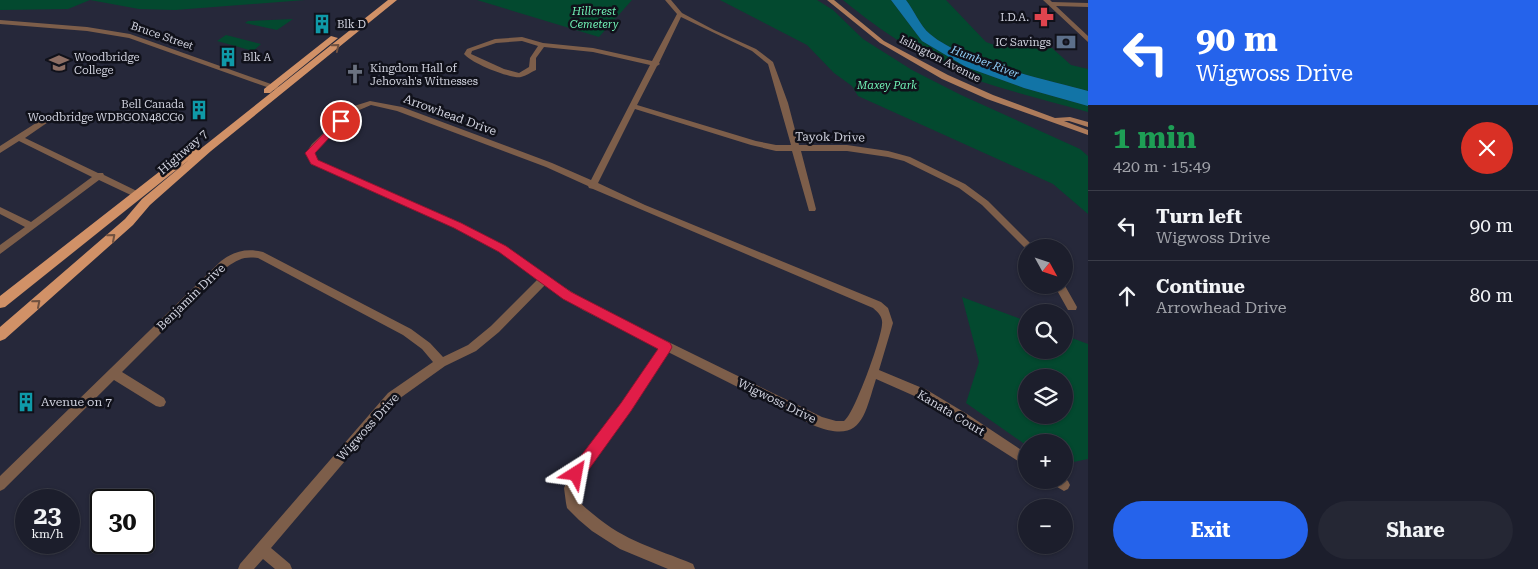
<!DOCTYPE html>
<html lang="en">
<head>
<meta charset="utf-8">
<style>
  body { margin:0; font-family:"Roboto Serif",serif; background:#252734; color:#f1f3f6; height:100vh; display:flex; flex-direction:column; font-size:19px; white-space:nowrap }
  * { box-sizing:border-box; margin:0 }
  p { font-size:16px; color:#a0a2a9 }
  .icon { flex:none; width:28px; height:28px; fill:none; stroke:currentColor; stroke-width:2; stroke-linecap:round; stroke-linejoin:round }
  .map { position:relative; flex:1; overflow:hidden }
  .sheet { display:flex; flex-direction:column; background:#1c1e2c; width:450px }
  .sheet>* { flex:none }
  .guide { background:#2563eb; color:#fff; overflow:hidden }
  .needle { width:32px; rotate:130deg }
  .fabs { position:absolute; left:1018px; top:239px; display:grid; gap:10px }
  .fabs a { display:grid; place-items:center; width:55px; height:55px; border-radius:50%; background:#1c1e2c; box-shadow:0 1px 4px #0004,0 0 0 1px #3a3c48; font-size:25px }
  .speed { position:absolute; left:15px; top:489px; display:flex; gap:10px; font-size:25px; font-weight:700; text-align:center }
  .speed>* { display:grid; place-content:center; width:65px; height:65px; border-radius:50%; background:#1c1e2c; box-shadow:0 1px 4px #0004,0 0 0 1px #3a3c48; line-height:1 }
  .speed small { font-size:12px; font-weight:400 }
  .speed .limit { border:2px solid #111; border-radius:8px; background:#fff; color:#111 }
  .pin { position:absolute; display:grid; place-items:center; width:42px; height:42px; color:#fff; margin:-21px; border:2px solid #fff; border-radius:50%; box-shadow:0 1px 5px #0007 }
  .me { position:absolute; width:55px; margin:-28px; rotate:34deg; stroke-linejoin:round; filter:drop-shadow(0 0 4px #0008) }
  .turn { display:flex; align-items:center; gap:18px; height:105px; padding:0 25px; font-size:22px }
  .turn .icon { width:65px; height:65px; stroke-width:2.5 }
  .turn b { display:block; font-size:35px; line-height:42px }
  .round { display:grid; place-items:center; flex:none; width:52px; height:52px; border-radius:26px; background:#252734 }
  .head { display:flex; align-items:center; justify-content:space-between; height:85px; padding:0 25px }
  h1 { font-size:30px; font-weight:700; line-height:38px; color:#1e9e55 }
  .cta { display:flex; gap:10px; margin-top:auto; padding:10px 25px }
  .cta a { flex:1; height:58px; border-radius:30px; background:#2563eb; color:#fff; font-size:20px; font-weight:700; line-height:58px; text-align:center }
  .cta a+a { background:#252734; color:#f1f3f6 }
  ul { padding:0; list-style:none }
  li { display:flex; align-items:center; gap:15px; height:70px; padding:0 25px; border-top:1px solid #3a3c48 }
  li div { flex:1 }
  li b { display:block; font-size:19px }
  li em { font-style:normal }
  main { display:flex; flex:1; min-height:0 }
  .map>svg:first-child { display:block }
  .green { fill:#03492f; fill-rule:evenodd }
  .water { fill:#1274a6 }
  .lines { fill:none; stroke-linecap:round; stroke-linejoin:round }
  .minor { fill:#7d5e4a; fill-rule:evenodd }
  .tertiary { fill:#7d5e4a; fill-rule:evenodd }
  .secondary { fill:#ad7b5b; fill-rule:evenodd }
  .primary { fill:#d19167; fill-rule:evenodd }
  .oneway { stroke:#705140 }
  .route { fill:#e11d48; stroke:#92132f }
  .labels { text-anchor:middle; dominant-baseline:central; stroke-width:5; stroke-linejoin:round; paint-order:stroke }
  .far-park-label { font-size:11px; font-style:italic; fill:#71f2b6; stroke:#10111a }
  .far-poi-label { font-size:11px; fill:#d0d2de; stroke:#10111a; text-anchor:start }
  .far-street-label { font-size:11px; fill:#d0d2de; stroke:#10111a }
  .far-water-label { font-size:11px; font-style:italic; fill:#91cff8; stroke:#10111a }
  .street-label { font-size:12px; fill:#d0d2de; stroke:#10111a }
  .poi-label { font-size:12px; fill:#d0d2de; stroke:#10111a; text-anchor:start }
</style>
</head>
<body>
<main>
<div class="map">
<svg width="1088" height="569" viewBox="0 0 1088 569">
  <rect width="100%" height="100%" fill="#26283a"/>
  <path class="green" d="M0,0h305l-130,10 -36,-1 -49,-9 -22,9 -68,1z
    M477,0h155l-33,37z
    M720,0h97l16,10 30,29 49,31 49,25 119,54 8,7v58l-35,-30 -195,-88 -6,-10 -18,-13 -27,-28z
    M843,0h48l31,41 44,26 58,21 64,18v6c-38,-11 -77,-20 -114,-33 -49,-18 -92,-47 -131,-79z
    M906,0h40l40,42 11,4 55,2 19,17 17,4v22c-41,-11 -127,-30 -158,-57 -10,-8 -16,-24 -24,-34z
    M293,19l-16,11 -32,-7 3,-2z
    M226,35l35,9 -8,7 -36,-10z
    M962,297l64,24v29h38v-15l24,9v115l-24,5v-22h-38v3l-60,-42 13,-41zM1026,378h38v37h-38z"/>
  <path class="water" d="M891,0h15c8,10 14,26 24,34 31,27 117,46 158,57v15l-64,-18 -58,-21 -44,-26z"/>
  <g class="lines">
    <path class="minor" d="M665,0h6l11,13 32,17 42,19 17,13 15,41 11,42h48l41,6 22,6 55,27 23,17 47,47h-9v1l-44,-44 -23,-17 -55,-27 -16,-4 -41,-6h-46l15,58 -1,2h-6l-17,-60h-16l-25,-6 -116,-36 -37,74 47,22 236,97 7,6 5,15 -14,47 48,20 40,24 59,39v13l-107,-68 -43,-19c-12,37 -14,65 -61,47l-147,-74 -38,59 -50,67c-2,7 -6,15 -1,22 2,5 9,10 14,14 33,28 62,34 100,50l2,5h-27l-48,-20 -28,-18 -13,-11 -12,-12 -1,-5 -2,-15 8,-18 50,-67 37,-55 -76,-38 -38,-25 -46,47 -23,19 -31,15 -49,35 -125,147 19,16 2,5h-17l-12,-10 -9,10h-16l2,-5 148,-171 45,-31 -11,-13 -19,-14 -145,-77c-13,-2 -20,1 -31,9l-105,105 42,26 2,4 -2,4 -4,1 -4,-1 -42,-26 -110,109 -4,2v-15l221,-215c13,-10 26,-13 42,-9l148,77 19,14 13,14 25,-12 23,-19 46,-46 -37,-29 -45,-24 -144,-63 -5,-11 6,-9 39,-37 19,-6 32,6 150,56 39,17 59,-115 -57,-13 -49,-5 -8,11v12c-5,2 -10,6 -15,7 -11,2 -50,-14 -57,-23l3,-5 28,-10 27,-2 21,6 50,5 59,13 25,-47zM681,17l71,34 16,13 23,81h-15l-20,-4 -119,-36 20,-39 3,-2 -1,-1zM522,41l16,5 -8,12 -1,9 -10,6 -15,-4 -33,-15 1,-3 24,-8zM371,105l26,6 149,56 42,19 1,2 4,1 280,119c5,4 10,9 9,16 0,13 -28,91 -38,97h-8l-14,-4 -231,-113 -43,-27 -42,-30 -45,-24 -144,-63 -3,-7 4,-5 39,-37z
      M0,20l87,7 43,7 155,55 -4,2h-3l-149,-53 -42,-7 -87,-7z
      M47,116h6l1,2 -29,20 73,35h5l1,2 37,18 1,2 -1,2h-6l-36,-17 -99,74v-9l25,-18 -25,-13v-7l31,15 61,-45 -73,-36 -19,12v-7z
      M1064,284l13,23 -1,3h-8l-14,-25z
      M1064,478l4,3 2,4 -2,4 -4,2 -12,-7 -2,-4h14z"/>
    <path class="tertiary" d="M1043,0h7l2,2 36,1v4l-32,-1 32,30v6z"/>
    <path class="secondary" d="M827,0h7l50,41 64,34 45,20 62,23 15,-1 18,5v5l-19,-6h-5l24,9v5l-101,-36 -45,-20 -62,-36z"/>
    <path class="primary" d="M388,0h9l-186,151 -61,54 -17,20 -128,114 -5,2v-14l125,-108 17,-20 48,-40 -185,148 -5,1v-12l191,-149h8v3z
      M331,36l7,2 -68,55h-6v-4z"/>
  </g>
  <defs><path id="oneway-chevron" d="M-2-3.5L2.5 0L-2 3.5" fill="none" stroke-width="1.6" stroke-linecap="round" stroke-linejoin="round" transform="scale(1.25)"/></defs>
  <g class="oneway">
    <use href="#oneway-chevron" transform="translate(336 47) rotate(-39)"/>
    <use href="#oneway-chevron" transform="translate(112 237) rotate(-41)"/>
    <use href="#oneway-chevron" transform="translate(37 303) rotate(-41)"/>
  </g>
  <path class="route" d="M338,119l7,2 -30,32 3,7 143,63 45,23 65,46 99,51 2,4 -2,4 -39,60 -49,68 -6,2 -5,-2 -2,-5 2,-5 50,-66 37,-54 -95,-50 -64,-47 -45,-24 -143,-64 -6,-11z"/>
  <defs>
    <symbol id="pharmacy-bare" viewBox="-9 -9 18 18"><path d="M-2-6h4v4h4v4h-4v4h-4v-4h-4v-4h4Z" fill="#e0444e" stroke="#10111a" stroke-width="2.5" paint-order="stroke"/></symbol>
    <symbol id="building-bare" viewBox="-9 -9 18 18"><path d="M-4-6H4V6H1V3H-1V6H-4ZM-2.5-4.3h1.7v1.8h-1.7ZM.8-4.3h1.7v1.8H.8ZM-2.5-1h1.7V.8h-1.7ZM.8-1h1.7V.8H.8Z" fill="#0f9aa8" stroke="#10111a" stroke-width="2.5" paint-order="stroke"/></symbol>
    <symbol id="bank-bare" viewBox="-9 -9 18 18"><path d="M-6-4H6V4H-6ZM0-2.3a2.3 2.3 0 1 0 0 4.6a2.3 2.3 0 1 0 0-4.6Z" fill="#5c6f8a" stroke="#10111a" stroke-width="2.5" paint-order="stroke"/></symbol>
    <symbol id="school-bare" viewBox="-9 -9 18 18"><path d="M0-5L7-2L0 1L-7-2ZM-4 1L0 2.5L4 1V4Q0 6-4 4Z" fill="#8d6e63" stroke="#10111a" stroke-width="2.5" paint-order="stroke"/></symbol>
    <symbol id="church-bare" viewBox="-9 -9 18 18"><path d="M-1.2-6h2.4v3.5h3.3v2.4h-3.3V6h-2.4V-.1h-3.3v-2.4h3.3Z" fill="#6b7280" stroke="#10111a" stroke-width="2.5" paint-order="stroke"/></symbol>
  </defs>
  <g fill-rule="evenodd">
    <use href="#pharmacy-bare" x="1030" y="3" width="28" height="28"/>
    <use href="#building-bare" x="308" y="10" width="28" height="28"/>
    <use href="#bank-bare" x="1052" y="28" width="28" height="28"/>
    <use href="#building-bare" x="214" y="43" width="28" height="28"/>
    <use href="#school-bare" x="45" y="49" width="28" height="28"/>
    <use href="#church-bare" x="341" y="60" width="28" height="28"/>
    <use href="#building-bare" x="185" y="96" width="28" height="28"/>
    <use href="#building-bare" x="12" y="388" width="28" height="28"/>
  </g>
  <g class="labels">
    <g class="far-park-label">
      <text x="594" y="11">Hillcrest<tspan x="594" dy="13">Cemetery</tspan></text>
      <text x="887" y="85">Maxey Park</text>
    </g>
    <g class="far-poi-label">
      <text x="1029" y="17" text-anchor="end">I.D.A.</text>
      <text x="337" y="24">Blk D</text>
      <text x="1051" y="42" text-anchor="end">IC Savings</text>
      <text x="74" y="57">Woodbridge<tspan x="74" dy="13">College</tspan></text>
      <text x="243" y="57">Blk A</text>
      <text x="370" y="68">Kingdom Hall of<tspan x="370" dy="13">Jehovah's Witnesses</tspan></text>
      <text x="184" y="104" text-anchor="end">Bell Canada<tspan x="184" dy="13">Woodbridge WDBGON48CG0</tspan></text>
    </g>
    <g class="far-street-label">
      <text transform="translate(162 36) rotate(19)">Bruce Street</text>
      <text transform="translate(940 59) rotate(27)">Islington Avenue</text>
    </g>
    <g class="far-water-label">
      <text transform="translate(985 62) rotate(21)">Humber River</text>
    </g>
    <g class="street-label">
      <text transform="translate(450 115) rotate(20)">Arrowhead Drive</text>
      <text transform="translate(830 137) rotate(1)">Tayok Drive</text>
      <text transform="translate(183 152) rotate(-41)">Highway 7</text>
      <text transform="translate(191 297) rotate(-44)">Benjamin Drive</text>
      <text transform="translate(777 401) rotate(26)">Wigwoss Drive</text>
      <text transform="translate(951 413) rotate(31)">Kanata Court</text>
      <text transform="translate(368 427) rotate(-48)">Wigwoss Drive</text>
    </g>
    <g class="poi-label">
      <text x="41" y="402">Avenue on 7</text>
    </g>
  </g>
</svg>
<div class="fabs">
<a><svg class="needle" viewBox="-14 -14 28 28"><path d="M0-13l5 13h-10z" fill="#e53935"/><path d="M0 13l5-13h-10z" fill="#a0a2a9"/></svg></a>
<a><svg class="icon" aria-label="search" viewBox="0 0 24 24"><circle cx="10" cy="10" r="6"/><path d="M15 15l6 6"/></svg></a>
<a><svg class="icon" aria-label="layers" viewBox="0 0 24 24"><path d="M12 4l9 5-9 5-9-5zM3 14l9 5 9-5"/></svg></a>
<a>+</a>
<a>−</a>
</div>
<div class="speed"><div>23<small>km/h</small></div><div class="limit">30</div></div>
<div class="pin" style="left:341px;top:121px;background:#d93025"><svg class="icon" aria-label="arrive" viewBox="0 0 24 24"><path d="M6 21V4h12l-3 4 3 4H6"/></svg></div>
<svg class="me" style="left:576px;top:474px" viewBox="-20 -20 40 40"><path d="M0-17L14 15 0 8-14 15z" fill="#e11d48" stroke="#fff" stroke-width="4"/></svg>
</div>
<section class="sheet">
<div class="guide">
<div class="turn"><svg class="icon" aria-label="left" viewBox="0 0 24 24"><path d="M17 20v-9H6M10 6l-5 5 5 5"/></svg><div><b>90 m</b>Wigwoss Drive</div></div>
</div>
<div class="head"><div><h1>1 min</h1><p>420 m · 15:49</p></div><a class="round" style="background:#d93025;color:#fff"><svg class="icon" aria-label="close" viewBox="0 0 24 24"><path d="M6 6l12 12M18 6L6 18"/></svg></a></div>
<ul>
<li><svg class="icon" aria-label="left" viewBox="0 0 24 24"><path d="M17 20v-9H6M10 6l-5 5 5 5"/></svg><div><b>Turn left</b><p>Wigwoss Drive</p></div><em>90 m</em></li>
<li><svg class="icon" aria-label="ahead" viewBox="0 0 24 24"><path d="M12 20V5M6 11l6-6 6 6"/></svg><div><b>Continue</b><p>Arrowhead Drive</p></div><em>80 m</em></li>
</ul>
<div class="cta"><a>Exit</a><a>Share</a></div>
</section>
</main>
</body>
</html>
